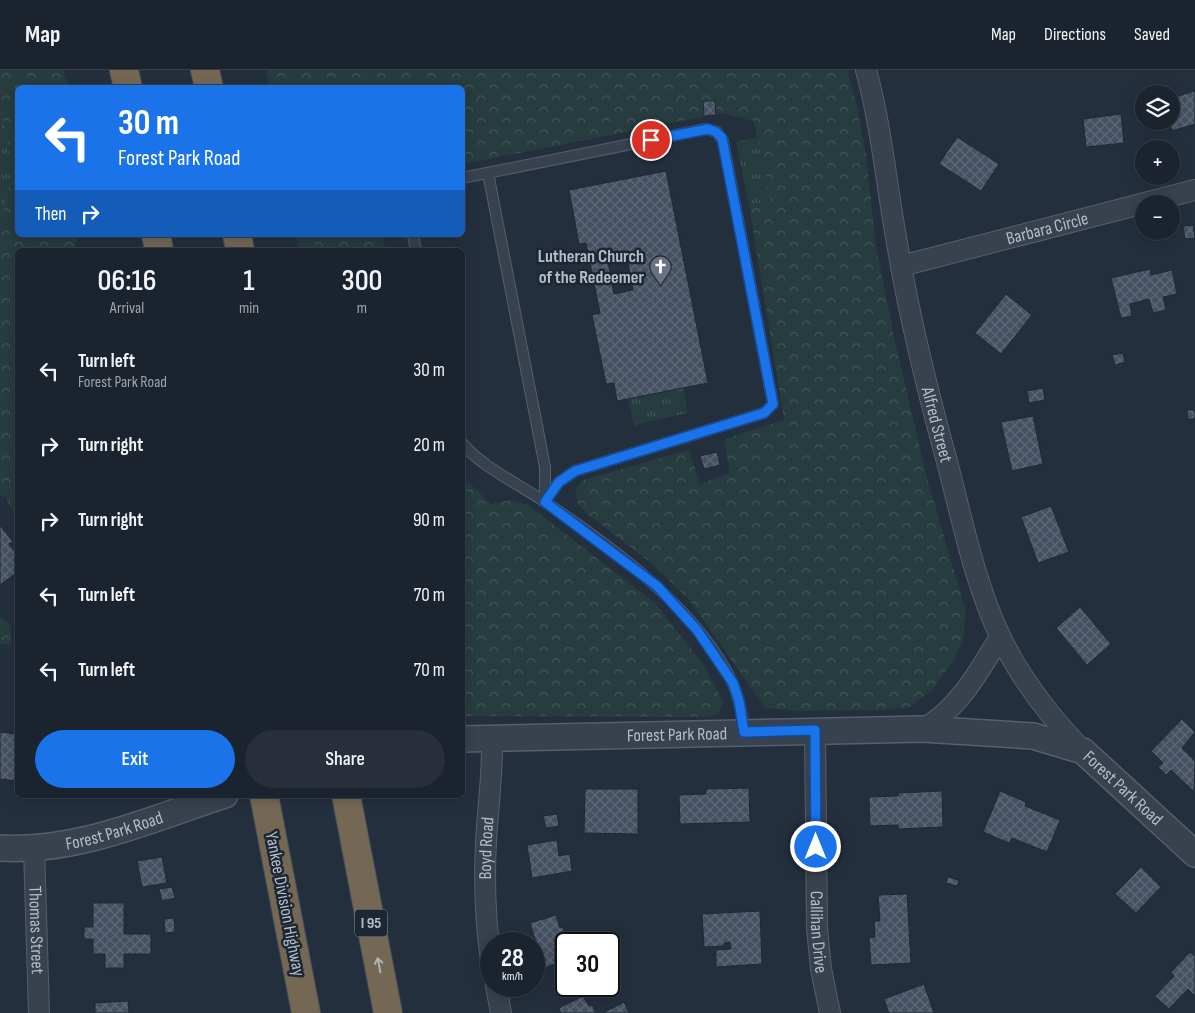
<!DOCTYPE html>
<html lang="en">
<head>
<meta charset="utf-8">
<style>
  body { margin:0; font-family:"Sofia Sans Condensed",sans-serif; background:#282f3a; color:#f1f3f6; height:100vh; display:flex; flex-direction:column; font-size:19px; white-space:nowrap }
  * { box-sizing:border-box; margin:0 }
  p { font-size:16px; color:#a0a4aa }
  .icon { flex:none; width:28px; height:28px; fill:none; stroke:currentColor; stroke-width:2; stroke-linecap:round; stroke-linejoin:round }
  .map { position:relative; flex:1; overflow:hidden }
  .panel { position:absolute; left:15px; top:178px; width:450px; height:550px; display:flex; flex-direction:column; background:#1b232e; border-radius:8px; box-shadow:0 2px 12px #0003,0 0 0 1px #39404a }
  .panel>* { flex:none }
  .banner { position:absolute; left:15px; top:15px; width:450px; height:152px; border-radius:8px; box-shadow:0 2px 12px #0003,0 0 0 1px #39404a; background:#1a73e8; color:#fff; overflow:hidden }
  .controls { position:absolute; left:1135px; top:15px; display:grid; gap:10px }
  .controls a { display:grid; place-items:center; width:45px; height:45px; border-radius:50%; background:#1b232e; box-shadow:0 2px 12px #0003,0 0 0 1px #39404a; font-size:25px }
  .speed { position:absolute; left:480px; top:862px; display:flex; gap:10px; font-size:25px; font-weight:700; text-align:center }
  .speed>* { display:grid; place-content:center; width:65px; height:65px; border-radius:50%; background:#1b232e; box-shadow:0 2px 12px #0003,0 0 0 1px #39404a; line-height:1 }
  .speed small { font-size:12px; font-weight:400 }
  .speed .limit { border:2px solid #111; border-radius:8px; background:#fff; color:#111 }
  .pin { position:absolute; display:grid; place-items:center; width:42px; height:42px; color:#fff; margin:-21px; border:2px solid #fff; border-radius:50%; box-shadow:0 1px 5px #0007 }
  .me { position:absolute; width:55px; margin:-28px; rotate:0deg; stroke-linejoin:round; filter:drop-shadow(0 0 4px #0008) }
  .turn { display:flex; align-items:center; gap:18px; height:105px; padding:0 20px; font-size:22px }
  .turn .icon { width:65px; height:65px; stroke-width:2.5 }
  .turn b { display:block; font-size:35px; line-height:42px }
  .then { display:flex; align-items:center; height:48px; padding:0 20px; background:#0003; gap:10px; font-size:19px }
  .eta { display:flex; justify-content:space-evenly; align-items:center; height:85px; text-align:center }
  .eta b { font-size:30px; font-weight:600; line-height:35px }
  .button { display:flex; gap:10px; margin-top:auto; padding:10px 20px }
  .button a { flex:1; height:58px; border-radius:30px; background:#1a73e8; color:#fff; font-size:20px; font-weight:600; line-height:58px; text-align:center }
  .button a+a { background:#282f3a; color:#f1f3f6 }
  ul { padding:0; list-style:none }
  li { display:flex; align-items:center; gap:15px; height:75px; padding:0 20px }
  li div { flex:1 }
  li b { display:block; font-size:19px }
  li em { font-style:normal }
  header { display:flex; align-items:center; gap:30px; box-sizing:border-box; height:70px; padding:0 25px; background:#1b232e; border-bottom:1px solid #39404a }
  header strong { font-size:24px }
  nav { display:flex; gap:28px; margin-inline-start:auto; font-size:18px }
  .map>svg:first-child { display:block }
  .forest { fill:url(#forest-crowns) }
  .park { fill:url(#park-tufts) }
  .building { fill:url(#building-cross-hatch); stroke:#1f2835; fill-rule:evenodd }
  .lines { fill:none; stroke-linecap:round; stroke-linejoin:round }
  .service-casing { stroke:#565f6c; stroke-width:12 }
  .minor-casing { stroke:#565f6c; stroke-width:22 }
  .tertiary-casing { stroke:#565f6c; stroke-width:28 }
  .motorway-casing { stroke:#434c59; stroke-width:30 }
  .service { stroke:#38414e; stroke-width:10 }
  .minor { stroke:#38414e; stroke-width:20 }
  .tertiary { stroke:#38414e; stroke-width:25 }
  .motorway { stroke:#746855; stroke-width:28 }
  .oneway { stroke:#aeb4bd }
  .route-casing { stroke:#114b97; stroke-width:12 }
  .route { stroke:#1a73e8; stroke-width:9 }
  .labels { text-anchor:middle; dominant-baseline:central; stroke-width:5; stroke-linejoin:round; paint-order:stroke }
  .shield { fill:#1d2633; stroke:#878f9c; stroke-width:1 }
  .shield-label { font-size:16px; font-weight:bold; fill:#b4bcc9 }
  .street-label { font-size:18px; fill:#b4bcc9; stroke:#1d2633 }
  .poi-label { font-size:18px; font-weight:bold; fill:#b4bcc9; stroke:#1d2633; text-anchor:end }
</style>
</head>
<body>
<header>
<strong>Map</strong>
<nav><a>Map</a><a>Directions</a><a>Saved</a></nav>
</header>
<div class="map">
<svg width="1195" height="943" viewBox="0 0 1195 943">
  <defs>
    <pattern id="forest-crowns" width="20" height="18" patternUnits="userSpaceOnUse" patternTransform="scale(1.25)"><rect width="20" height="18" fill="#263c3f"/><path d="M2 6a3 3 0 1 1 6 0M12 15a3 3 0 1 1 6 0" fill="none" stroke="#435659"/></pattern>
    <pattern id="park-tufts" width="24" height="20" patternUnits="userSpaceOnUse" patternTransform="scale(1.25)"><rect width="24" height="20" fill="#263c3f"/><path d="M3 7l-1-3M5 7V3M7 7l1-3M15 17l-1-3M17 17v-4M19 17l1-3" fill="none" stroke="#435659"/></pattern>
    <pattern id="building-cross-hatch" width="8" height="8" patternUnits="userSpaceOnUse" patternTransform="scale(1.25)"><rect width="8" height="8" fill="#455162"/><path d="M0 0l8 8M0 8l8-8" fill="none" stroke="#5d6877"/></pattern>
  </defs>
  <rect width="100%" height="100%" fill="#242f3e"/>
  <path class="forest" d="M0,0h63l6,17 -51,1v147h60l-4,15h-56l-1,268 -12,-21 -5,-1z
    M266,0h581l9,32 10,52 10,93 20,98 31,133 39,134 -3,29 -12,23 -20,27 -21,16 -28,3 -84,1 -33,-3 -75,-107 -36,-36 -67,-51 -10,-11 -1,-15 7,-8 106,-30 11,34 30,-11 -6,-34 60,-19 -35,-215 21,-5 -16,-79 -32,-8 -259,51 -1,-76 -193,-1z
    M296,165h86l3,15h-86z
    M463,407l28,27 19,-4 18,5 127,98 50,64 18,35 -4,11 -9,4 -247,-1z
    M0,547l11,8v19h-11z"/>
  <path class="park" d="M0,35l13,66 -13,56z
    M758,67l12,63 -21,5 -13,-63z
    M683,318l5,25 -54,12 -6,-26z"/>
  <path class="building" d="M1195,21v33l-23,7 -3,-10h2v-23z
    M703,31h12l1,14 -12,1z
    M1121,44l3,29 -38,4 -3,-28z
    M957,67l42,27 -18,27 -42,-27z
    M666,101l42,212 -91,18 -3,-18 -8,1 -14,-69 8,-2 -14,-70 -7,1 -10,-54zM626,183l7,37 -19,4 -7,-37z
    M1193,155l2,13 -10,1 -2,-13z
    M1150,199l1,6 21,-5 5,24 -14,3 3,13 -13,3 -4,-14 -19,5 2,12 -11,2 -10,-40z
    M1006,224l26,21 -31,39 -26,-21z
    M1123,283l2,9 -10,3 -3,-10z
    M1043,318l2,12 -16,3 -2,-12z
    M1187,340h8v9h-7z
    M1033,346l10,48 -31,7 -11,-49z
    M717,382l3,13 -16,4 -4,-13z
    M1051,436l18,46 -31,11 -17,-46z
    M0,455l13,17 -4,2 9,12v16l-18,13z
    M1080,537l31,37 -24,21 -31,-37z
    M1182,649l13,13 -13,16 13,13 -1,31 -23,-22 -5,5 -8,-8 5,-4 -12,-12z
    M0,662l18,2v47l-18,-2z
    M749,718l1,34 -70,2 -1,-29 27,-1v-5z
    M585,719h53v45l-54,-1z
    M942,721l1,36 -45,2v-4l-28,1 -1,-29 29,-1v-3z
    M1000,721l26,11 -1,4 35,14 -13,32 -35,-14 -3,5 -26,-11z
    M557,744l2,12 -13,2 -3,-12z
    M557,770l2,16 11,-2 2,17 -40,7 -5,-33z
    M162,787l5,26 -25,4 -5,-26z
    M1141,797l20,20 -25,26 -21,-19z
    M948,807l11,3 -2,6 -11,-3z
    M172,817l3,11 -13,3 -3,-12z
    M907,824l4,69 -40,2 -2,-27 6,-1 -1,-16h6l-2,-26z
    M93,833h31v31h27v20h-27v14h-19v-14h-12v-15h-9v-12h9z
    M760,841l2,53 -46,3v-17l15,-1 -1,-7 -6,1v3l-20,1 -2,-33z
    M556,845l4,13 3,-1 5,13 -5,1 3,19 -22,8 -14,-45z
    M174,848l1,14 -10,1 -1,-14z
    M1190,882l5,4v40l-7,-7 -19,20 -14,-13 19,-20 -3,-4z
    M924,914l10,29h-45l-5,-14z
    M583,926l6,10 3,-1 4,8h-35l-2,-5z
    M128,931l1,12h-34v-10z
    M624,932l5,11h-26z"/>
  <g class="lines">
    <defs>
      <path id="service" d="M488,103l57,294v34
        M462,108l244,-49 11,3 6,9 50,263 -9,9 -189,58 -16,11 -14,19
        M413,165l3,15
        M462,373c22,26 56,40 83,59 67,45 154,108 188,182 7,16 9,32 11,48"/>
      <g id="minor">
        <path id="s1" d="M866,0c15,55 20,111 30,167 12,75 30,148 50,221 16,60 28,124 55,180 21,43 49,79 82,113"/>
        <path id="s2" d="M901,196l294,-76"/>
        <path d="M922,659c36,-18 58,-60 78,-92"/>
        <path id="s3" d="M815,660l2,198 4,41 9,44"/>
        <path id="s4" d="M34,778l5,165"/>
        <path id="s5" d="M491,890c-6,-40 -7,-80 -5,-119 2,-35 7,-69 6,-104"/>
        <path d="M496,916l5,27"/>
      </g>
      <g id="tertiary">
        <path id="s6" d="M462,669l460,-10 111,7 50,15 112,103"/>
        <path id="s7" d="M0,778c78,5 153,-30 225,-53"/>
      </g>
      <path id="motorway" d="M124,0l4,18
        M205,0l4,18
        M156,165l3,15
        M237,165l3,15
        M264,725l42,218
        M346,725l42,218"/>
    </defs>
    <use href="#service" class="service-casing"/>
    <use href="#minor" class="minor-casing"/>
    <use href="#tertiary" class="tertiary-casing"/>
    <use href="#motorway" class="motorway-casing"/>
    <use href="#service" class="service"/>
    <use href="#minor" class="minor"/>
    <use href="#tertiary" class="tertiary"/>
    <use href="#motorway" class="motorway"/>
  </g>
  <defs><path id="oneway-shaft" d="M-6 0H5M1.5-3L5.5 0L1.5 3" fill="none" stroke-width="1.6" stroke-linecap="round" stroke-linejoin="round" transform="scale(1.25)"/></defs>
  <use class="oneway" href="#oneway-shaft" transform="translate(379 895) rotate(-101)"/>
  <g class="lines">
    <defs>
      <path id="route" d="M651,70l57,-11 8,3 6,6 51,266 -9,9 -189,58 -16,11 -14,20 112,84 40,44 36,53 6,18 5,31 71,-2 1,117"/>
    </defs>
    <use href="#route" class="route-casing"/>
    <use href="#route" class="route"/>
  </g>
  <defs>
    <symbol id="church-pin" viewBox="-11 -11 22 30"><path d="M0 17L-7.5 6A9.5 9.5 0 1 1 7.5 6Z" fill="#6b7280" stroke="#1d2633"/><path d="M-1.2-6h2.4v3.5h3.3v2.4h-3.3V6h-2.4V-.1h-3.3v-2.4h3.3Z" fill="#fff"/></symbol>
  </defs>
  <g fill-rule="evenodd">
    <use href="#church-pin" x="648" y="184" width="25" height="34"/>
  </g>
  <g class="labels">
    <rect class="shield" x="355" y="839.5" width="32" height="27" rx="4"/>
    <g class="shield-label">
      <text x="371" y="853">I 95</text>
    </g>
    <g class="street-label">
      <text stroke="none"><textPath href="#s2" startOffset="151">Barbara Circle</textPath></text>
      <text stroke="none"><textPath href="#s1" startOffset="362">Alfred Street</textPath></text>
      <text stroke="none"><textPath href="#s6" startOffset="215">Forest Park Road</textPath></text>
      <text stroke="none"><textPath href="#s6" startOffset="678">Forest Park Road</textPath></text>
      <text stroke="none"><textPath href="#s7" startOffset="116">Forest Park Road</textPath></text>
      <text stroke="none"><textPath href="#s5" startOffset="112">Boyd Road</textPath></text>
      <text transform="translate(285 834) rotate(79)">Yankee Division Highway</text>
      <text stroke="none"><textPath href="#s4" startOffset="82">Thomas Street</textPath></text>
      <text stroke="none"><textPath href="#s3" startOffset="202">Callihan Drive</textPath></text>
    </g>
    <g class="poi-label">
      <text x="644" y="186">Lutheran Church<tspan x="644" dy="21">of the Redeemer</tspan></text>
    </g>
  </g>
</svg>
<div class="controls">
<a><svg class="icon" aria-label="layers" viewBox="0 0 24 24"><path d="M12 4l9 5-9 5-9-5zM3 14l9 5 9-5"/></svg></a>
<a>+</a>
<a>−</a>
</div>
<div class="speed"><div>28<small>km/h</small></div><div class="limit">30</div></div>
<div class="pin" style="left:651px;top:70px;background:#d93025"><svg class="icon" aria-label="arrive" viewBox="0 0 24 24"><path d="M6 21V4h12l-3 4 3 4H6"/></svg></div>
<svg class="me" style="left:816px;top:777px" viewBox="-20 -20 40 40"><circle r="17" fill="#1a73e8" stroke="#fff" stroke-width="3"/><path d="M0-11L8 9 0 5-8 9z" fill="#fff"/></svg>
<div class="banner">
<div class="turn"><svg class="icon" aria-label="left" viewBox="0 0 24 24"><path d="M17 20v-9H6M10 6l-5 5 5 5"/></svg><div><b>30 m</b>Forest Park Road</div></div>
<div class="then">Then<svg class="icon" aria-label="right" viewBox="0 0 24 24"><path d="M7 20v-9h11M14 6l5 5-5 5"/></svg></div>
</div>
<section class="panel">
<div class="eta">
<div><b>06:16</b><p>Arrival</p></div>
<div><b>1</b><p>min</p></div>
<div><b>300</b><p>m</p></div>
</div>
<ul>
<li><svg class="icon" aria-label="left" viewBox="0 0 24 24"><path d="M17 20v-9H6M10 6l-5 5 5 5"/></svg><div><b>Turn left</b><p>Forest Park Road</p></div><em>30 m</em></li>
<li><svg class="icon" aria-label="right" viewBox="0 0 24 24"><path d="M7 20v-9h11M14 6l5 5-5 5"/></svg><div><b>Turn right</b></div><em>20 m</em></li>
<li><svg class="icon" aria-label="right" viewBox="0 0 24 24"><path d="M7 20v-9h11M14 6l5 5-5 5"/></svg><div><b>Turn right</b></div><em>90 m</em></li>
<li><svg class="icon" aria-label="left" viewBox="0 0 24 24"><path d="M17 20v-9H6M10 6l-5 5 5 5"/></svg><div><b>Turn left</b></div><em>70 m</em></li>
<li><svg class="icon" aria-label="left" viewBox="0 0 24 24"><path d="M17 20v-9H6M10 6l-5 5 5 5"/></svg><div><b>Turn left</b></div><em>70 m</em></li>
</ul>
<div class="button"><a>Exit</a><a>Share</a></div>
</section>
</div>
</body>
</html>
